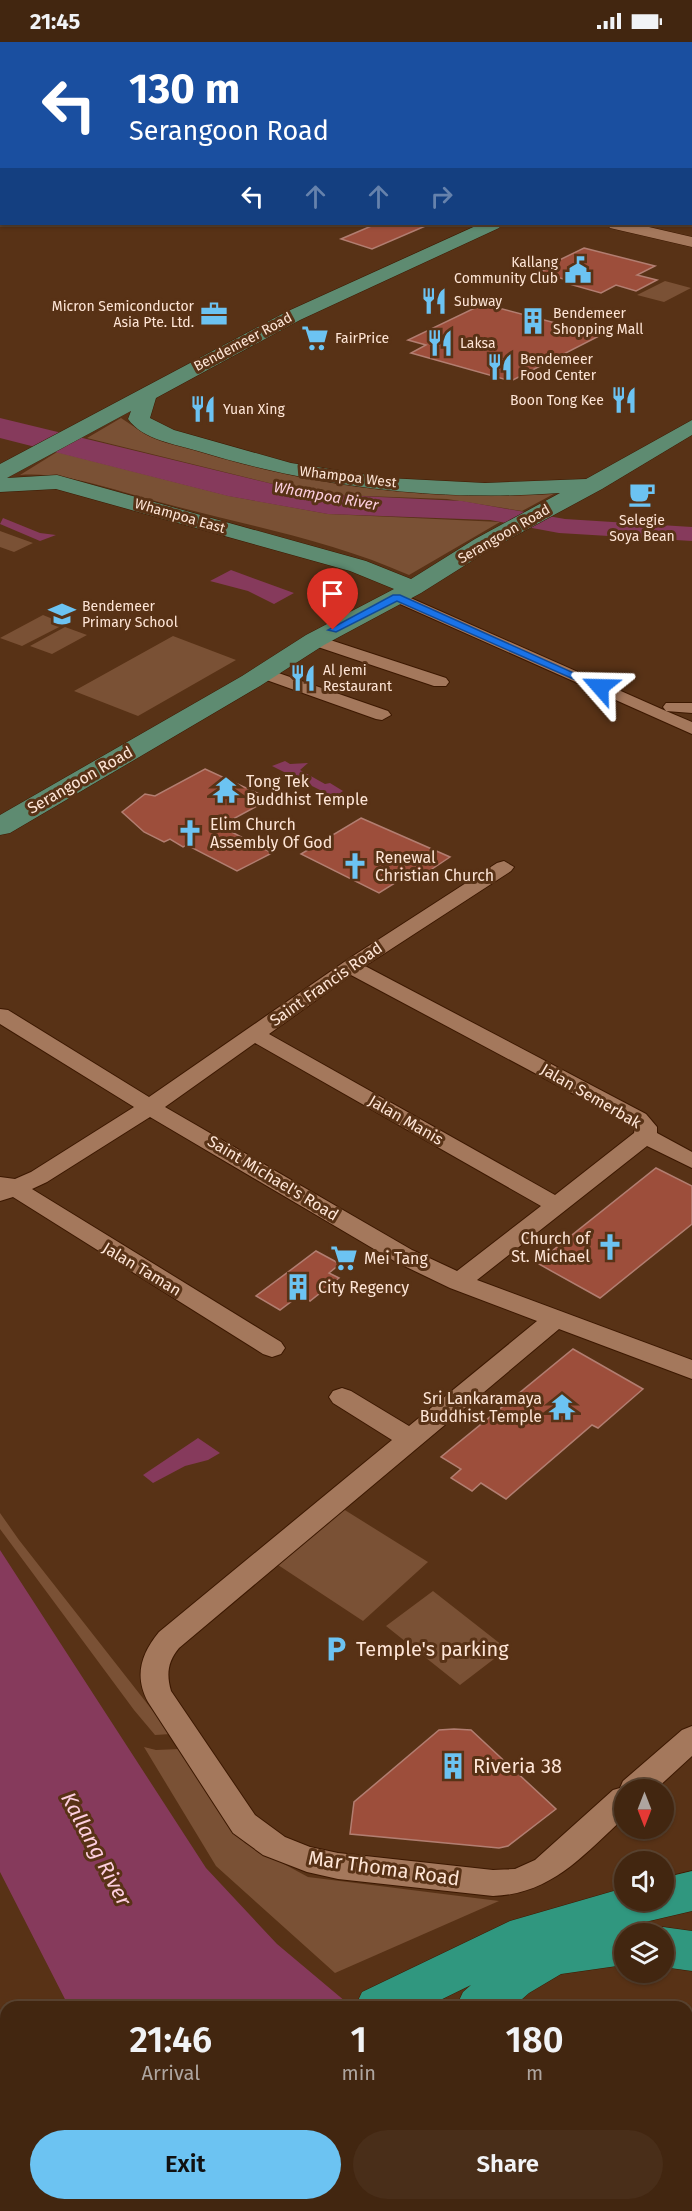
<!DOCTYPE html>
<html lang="en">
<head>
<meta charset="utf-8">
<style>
  body { margin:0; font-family:"Fira Sans",sans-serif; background:#492e19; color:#f1f3f6; height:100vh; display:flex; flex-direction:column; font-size:22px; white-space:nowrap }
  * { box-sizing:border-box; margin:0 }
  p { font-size:20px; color:#aea59f }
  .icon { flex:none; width:33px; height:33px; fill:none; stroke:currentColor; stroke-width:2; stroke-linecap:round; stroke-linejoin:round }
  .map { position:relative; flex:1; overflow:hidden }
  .panel { position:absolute; left:0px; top:1959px; width:693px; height:210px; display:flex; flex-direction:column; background:#422610; border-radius:18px 18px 0 0; box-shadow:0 2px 4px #0004,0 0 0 2px #5a4330 }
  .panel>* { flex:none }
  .guide { position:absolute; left:0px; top:0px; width:693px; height:183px; box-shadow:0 2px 4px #0004,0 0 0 2px #5a4330; background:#1a4fa0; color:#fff; overflow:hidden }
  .needle { width:39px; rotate:180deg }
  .controls { position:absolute; left:614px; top:1737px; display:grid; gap:12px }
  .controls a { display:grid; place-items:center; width:60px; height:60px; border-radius:50%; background:#422610; box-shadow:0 2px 4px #0004,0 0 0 2px #5a4330; font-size:30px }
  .pin { position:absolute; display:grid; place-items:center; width:51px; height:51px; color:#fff; margin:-62px -26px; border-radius:50% 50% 50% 0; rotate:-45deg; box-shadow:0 0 6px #0007 }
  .pin .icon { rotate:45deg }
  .me { position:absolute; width:66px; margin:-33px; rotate:295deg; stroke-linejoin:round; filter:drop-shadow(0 0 4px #0008) }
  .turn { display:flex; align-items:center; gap:21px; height:126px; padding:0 30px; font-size:27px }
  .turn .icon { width:78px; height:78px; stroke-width:2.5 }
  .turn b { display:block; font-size:42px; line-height:51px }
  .lanes { display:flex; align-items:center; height:57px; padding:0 30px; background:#0003; justify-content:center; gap:30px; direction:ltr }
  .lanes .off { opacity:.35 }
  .eta { display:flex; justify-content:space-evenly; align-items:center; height:102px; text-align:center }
  .eta b { font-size:36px; font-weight:600; line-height:42px }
  .primary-button { display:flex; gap:12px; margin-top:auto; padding:12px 30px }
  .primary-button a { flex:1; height:69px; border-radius:36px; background:#6cc3f2; color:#111; font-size:24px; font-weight:600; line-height:69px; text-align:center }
  .primary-button a+a { background:#492e19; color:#f1f3f6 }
  .status { display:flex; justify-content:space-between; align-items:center; height:42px; padding:0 30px; background:#422610; direction:ltr }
  .status svg { height:16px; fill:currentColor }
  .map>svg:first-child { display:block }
  .green { fill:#7a5135 }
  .water { fill:#863a5c }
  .building { fill:#9d4e3b; stroke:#b27e71; stroke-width:1.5 }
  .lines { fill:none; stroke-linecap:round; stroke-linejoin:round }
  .street-casing { stroke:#3c1800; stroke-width:2 }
  .secondary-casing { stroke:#3c1800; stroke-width:1 }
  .primary-casing { stroke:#3c1800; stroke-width:1 }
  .highway-casing { stroke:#3c1800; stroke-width:1 }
  .street { fill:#a4785c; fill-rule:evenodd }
  .secondary { fill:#a4785c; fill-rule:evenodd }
  .primary { fill:#5e8b71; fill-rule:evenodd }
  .highway { fill:#30977f; fill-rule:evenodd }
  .route { fill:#1a73e8; stroke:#114b97; stroke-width:1.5 }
  .labels { text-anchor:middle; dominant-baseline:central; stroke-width:6; stroke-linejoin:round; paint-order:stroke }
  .far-poi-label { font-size:14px; fill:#fee5d6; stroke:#583216; text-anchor:start }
  .far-street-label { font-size:14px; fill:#fee5d6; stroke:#583216 }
  .far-water-label { font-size:15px; font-style:italic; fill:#fdcfdf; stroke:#583216 }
  .street-label { font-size:16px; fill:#fee5d6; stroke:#583216 }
  .poi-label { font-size:16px; fill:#fee5d6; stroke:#583216; text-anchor:start }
  .near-poi-label { font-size:20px; fill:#fee5d6; stroke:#583216; text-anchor:start }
  .near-street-label { font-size:20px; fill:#fee5d6; stroke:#583216 }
  .near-water-label { font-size:21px; font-style:italic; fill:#fdcfdf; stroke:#583216 }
</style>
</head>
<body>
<div class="status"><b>21:45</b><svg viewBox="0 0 49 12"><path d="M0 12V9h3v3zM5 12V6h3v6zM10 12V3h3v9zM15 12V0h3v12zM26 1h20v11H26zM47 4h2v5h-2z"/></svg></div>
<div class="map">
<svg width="692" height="2169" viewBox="0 0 692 2169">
  <rect width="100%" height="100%" fill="#583216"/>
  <path class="green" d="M665,239l26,7 -27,14 -27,-7z
    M121,376l21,14 23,8 164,38 232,12 -39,21 -75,-12 -109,-4 -57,-9 -194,-48z
    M57,410l172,44 99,18 172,8 -91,53c-78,-35 -164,-50 -246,-72 -43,-11 -99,-32 -143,-28z
    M0,489l33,12 -19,9 -14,-5z
    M43,573l22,9 -43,22 -22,-8z
    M65,585l22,8 -35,19 -22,-8z
    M173,594l63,24 -98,56 -64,-25z
    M340,1465l88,55 -65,59 -88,-58z
    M0,1471l19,27 152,194 -16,1 -21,-25 -134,-181z
    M433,1549l74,58 -47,36 -74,-59z
    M144,1705l12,3 24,-1 65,94 63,34 191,24 -164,72 -119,-107z
    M687,1979l5,2v188h-21l-8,-6h24z"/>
  <path class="water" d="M0,376l281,68 57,9 124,6 103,18 127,8v14l-133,-8 -69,-13 -162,-6 -100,-18 -228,-58z
    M3,476l37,15 16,2 -16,6 -40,-17z
    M231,528l63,23 -20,11 -26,-13 -38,-10z
    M285,719l5,3 18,-1 -8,7 25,14 5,-1 13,8 -9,6 -62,-31z
    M198,1396l22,15 -12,7 -23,6 -32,17 -10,-8z
    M0,1508l206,318 71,76 75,63h-283l-69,-135z
    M171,2163h170l1,6h-168z
    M404,2163h204l8,6h-205z"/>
  <path class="building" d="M376,182h54l-58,25 -31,-10z
    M584,206l71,18 -18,9 20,5 -21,11 -20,-6 -15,8 -32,-9 5,-2 -35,-10 8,-3 -4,-1z
    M483,262l118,31 -90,46 -100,-28 15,-8 -18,-5z
    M205,727l65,30 -50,27 52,27 -35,18 -50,-26 -4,2 -13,-8 -6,3 -20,-10 -22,-20 23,-18 10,2z
    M361,776l89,39 -27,18 -9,-4 -35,22 -78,-39z
    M656,1126l36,18v38l-92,74 -63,-35z
    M316,1209l24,13 -11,9 10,5 -29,23 -10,-6 -20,15 -24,-14z
    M573,1307l70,40 -45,39 -6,-3 -86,74 -25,-16 -9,8 -21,-13 10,-9 -20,-12z
    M454,1687l17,1 85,79 -48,37 -9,2 -149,-14 4,-32 85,-72z"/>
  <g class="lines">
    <defs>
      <path id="street" d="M28,0h15l-16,2z
        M0,7h2l-2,7z
        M397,550l269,119 -3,-4 3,-4h26v10l-26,-2 26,11v12l-301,-134 -2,-3z
        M315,593l131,43 3,4 -3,4h-12l-125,-42 -2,-4 2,-4z
        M264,626l124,43 3,4 -9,5 -6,-1 -118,-42 -3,-4 3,-4z
        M504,819l10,6 -3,4 -146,95 281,148 11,13v6l35,19v16l-45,-22 -170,134 215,80v19l-133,-50 -380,319c-11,13 -13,26 -8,43l84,124 30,22 25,10 28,6 155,17 22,-1 20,-9 78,-70 7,-2 3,-7 59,-51 10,-4v30l-37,34h-31v28c-41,37 -72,76 -131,78l-155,-17 -31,-7 -44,-17 -30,-22 -85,-131c-14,-26 -7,-48 11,-70l233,-192 -59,-37 -4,-6 4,-6 9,-3 9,3 58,35 128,-105 -87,-33 -54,-26 -246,-145 -103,65 -15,7 249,153 4,6 -4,6 -9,3 -9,-3 -250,-157 -13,4v-24l15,2 16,-7 103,-65 -134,-83v-15l8,1 141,87 201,-139 147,-95zM351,933l279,149 5,4 -1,5 -79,62 -286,-161zM255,1001l286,163 -84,65 -45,-21 -247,-143z"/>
      <path id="secondary" d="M454,0h17l-18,2z
        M0,24h2v8h-2z
        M0,167h2v10h-2z
        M607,182h29l56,13v10l-82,-19z"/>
      <path id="primary" d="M480,182h22l-3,4 -199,92 -144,78 -6,20 24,12 117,33 96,15 98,5 101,-4 106,-59v15l-90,54 -111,60 -70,44 -97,52 -64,41 -250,147 -10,2v-20l242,-139 64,-41 88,-46 -44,-18 -294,-82 -56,3v-28l286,-152zM131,369l-3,8c15,21 47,25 70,32 118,36 239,51 362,42l-85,46 -64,40 -45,-18 -309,-86 -50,3z"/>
      <path id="highway" d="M692,1829v40l-64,15 14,8h-18v31l-63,9 -32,19 -16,14h-57l7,-15 8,-7 -45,22h-71l7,-15 148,-71 114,-33v12h39v-22z
        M663,1885l29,4v40l-29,-4v-33h-17z
        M0,2074h6v72l-6,1z
        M371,2163h52v6h-52z"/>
    </defs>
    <use href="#street" class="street-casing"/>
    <use href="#secondary" class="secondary-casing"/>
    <use href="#primary" class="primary-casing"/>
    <use href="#highway" class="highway-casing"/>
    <use href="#street" class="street"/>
    <use href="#secondary" class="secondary"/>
    <use href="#primary" class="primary"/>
    <use href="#highway" class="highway"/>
  </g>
  <path class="route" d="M393,553h7l205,92 -9,2 -199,-88 -61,31 -8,-2z"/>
  <defs>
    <symbol id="civic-bare" viewBox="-9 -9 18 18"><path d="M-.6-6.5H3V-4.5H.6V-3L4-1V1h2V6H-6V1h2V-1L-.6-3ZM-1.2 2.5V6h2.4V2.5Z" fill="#6cc3f2" stroke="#583216" stroke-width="2.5" paint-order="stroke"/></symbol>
    <symbol id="restaurant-bare" viewBox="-9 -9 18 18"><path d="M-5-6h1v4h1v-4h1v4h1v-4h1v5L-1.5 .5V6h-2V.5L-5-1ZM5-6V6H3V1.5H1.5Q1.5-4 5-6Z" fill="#6cc3f2" stroke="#583216" stroke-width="2.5" paint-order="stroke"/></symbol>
    <symbol id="office-bare" viewBox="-9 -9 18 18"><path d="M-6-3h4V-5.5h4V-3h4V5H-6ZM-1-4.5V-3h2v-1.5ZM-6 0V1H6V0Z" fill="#6cc3f2" stroke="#583216" stroke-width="2.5" paint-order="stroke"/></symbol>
    <symbol id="building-bare" viewBox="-9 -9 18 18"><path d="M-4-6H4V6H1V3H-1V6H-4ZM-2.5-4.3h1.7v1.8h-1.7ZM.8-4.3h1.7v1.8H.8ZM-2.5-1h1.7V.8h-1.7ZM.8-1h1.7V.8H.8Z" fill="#6cc3f2" stroke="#583216" stroke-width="2.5" paint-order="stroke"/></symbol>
    <symbol id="supermarket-bare" viewBox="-9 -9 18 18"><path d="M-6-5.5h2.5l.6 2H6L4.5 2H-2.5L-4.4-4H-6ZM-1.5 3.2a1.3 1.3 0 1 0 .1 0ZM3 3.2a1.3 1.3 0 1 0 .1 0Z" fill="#6cc3f2" stroke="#583216" stroke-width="2.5" paint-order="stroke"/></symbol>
    <symbol id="cafe-bare" viewBox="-9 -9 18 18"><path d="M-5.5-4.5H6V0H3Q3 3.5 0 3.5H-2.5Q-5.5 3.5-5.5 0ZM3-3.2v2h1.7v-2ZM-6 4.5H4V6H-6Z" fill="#6cc3f2" stroke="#583216" stroke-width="2.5" paint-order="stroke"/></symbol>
    <symbol id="school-bare" viewBox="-9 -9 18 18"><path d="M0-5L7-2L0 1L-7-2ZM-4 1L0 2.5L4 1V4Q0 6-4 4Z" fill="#6cc3f2" stroke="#583216" stroke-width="2.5" paint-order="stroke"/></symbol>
    <symbol id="temple-bare" viewBox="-9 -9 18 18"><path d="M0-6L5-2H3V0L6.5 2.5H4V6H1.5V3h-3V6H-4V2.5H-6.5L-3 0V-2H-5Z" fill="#6cc3f2" stroke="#583216" stroke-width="2.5" paint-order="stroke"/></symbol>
    <symbol id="church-bare" viewBox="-9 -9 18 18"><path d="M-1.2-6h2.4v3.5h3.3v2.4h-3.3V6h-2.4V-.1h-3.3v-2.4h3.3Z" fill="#6cc3f2" stroke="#583216" stroke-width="2.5" paint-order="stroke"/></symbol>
    <symbol id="parking-bare" viewBox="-9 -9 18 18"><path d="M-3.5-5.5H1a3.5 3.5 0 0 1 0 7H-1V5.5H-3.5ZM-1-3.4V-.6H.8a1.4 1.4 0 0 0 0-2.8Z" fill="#6cc3f2" stroke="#583216" stroke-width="2.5" paint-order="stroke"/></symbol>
  </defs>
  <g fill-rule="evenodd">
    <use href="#civic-bare" x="559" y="209" width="38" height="38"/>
    <use href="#restaurant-bare" x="415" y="240" width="38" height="38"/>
    <use href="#office-bare" x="195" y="253" width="38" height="38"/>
    <use href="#building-bare" x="514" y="260" width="38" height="38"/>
    <use href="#supermarket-bare" x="296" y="277" width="38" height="38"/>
    <use href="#restaurant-bare" x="421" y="282" width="38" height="38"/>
    <use href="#restaurant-bare" x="481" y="306" width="38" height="38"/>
    <use href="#restaurant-bare" x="605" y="339" width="38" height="38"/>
    <use href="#restaurant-bare" x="184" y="348" width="38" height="38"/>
    <use href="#cafe-bare" x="623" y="433" width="38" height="38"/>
    <use href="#school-bare" x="43" y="553" width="38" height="38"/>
    <use href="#restaurant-bare" x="284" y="617" width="38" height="38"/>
    <use href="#temple-bare" x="207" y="729" width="38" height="38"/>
    <use href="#church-bare" x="171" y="772" width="38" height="38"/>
    <use href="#church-bare" x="336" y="805" width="38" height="38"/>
    <use href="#church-bare" x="591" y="1186" width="38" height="38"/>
    <use href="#supermarket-bare" x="325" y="1197" width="38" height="38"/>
    <use href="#building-bare" x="279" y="1226" width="38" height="38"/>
    <use href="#temple-bare" x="543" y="1346" width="38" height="38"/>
    <use href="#parking-bare" x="317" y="1588" width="38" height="38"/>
    <use href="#building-bare" x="434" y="1705" width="38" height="38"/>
  </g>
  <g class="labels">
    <g class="far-poi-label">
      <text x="558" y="220" text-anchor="end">Kallang<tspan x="558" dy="16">Community Club</tspan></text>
      <text x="454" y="259">Subway</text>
      <text x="194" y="264" text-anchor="end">Micron Semiconductor<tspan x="194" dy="16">Asia Pte. Ltd.</tspan></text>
      <text x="553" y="271">Bendemeer<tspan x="553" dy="16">Shopping Mall</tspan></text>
      <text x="335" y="296">FairPrice</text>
      <text x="460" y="301">Laksa</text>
      <text x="520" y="317">Bendemeer<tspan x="520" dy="16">Food Center</tspan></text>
      <text x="604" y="358" text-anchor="end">Boon Tong Kee</text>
      <text x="223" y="367">Yuan Xing</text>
      <text x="642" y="478" text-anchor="middle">Selegie<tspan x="642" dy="16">Soya Bean</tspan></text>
      <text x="82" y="564">Bendemeer<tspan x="82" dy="16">Primary School</tspan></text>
      <text x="323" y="628">Al Jemi<tspan x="323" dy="16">Restaurant</tspan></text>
    </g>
    <g class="far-street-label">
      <text transform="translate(243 300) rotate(-28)">Bendemeer Road</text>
      <text transform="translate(348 435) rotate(7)">Whampoa West</text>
      <text transform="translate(180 474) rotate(16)">Whampoa East</text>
      <text transform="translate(504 492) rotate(-30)">Serangoon Road</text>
    </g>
    <g class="far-water-label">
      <text transform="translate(326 454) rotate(10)">Whampoa River</text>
    </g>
    <g class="street-label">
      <text transform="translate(80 738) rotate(-30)">Serangoon Road</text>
      <text transform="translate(326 942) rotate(-35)">Saint Francis Road</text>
      <text transform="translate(591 1054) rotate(30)">Jalan Semerbak</text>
      <text transform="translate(406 1078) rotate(30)">Jalan Manis</text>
      <text transform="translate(273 1136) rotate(31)">Saint Michael's Road</text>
      <text transform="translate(142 1227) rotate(31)">Jalan Taman</text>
    </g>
    <g class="poi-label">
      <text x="246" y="739">Tong Tek<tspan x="246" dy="18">Buddhist Temple</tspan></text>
      <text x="210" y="782">Elim Church<tspan x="210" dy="18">Assembly Of God</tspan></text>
      <text x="375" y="815">Renewal<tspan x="375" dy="18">Christian Church</tspan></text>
      <text x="590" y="1196" text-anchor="end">Church of<tspan x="590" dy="18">St. Michael</tspan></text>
      <text x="364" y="1216">Mei Tang</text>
      <text x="318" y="1245">City Regency</text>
      <text x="542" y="1356" text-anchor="end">Sri Lankaramaya<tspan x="542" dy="18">Buddhist Temple</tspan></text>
    </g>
    <g class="near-poi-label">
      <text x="356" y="1607">Temple's parking</text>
      <text x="473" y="1724">Riveria 38</text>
    </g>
    <g class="near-street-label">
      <text transform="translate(384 1826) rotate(8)">Mar Thoma Road</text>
    </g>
    <g class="near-water-label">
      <text transform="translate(96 1807) rotate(62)">Kallang River</text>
    </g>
  </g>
</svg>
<div class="controls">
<a><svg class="needle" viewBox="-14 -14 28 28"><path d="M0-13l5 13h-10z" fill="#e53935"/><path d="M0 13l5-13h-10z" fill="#aea59f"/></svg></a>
<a><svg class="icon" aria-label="sound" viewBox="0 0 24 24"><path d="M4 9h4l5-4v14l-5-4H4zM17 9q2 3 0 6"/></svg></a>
<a><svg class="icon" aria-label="layers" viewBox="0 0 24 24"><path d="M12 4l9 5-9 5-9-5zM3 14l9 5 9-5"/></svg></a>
</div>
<div class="pin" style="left:333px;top:588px;background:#d93025"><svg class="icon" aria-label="arrive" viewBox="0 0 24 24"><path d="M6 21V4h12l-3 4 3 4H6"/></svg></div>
<svg class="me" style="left:600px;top:645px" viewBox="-20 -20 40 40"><path d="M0-17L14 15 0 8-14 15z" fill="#1a73e8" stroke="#fff" stroke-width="4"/></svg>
<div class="guide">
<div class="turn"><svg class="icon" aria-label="left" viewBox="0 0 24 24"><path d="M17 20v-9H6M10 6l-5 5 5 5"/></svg><div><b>130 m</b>Serangoon Road</div></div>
<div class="lanes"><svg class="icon" aria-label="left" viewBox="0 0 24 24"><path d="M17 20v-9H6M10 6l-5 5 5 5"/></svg><svg class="icon off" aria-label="ahead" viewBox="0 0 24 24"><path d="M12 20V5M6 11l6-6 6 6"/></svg><svg class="icon off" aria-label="ahead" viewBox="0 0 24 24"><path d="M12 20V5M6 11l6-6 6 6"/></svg><svg class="icon off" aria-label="right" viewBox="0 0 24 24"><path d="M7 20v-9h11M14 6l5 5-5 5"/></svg></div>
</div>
<section class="panel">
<div class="eta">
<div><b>21:46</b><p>Arrival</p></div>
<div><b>1</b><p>min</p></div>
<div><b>180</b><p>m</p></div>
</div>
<div class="primary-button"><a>Exit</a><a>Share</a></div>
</section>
</div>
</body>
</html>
